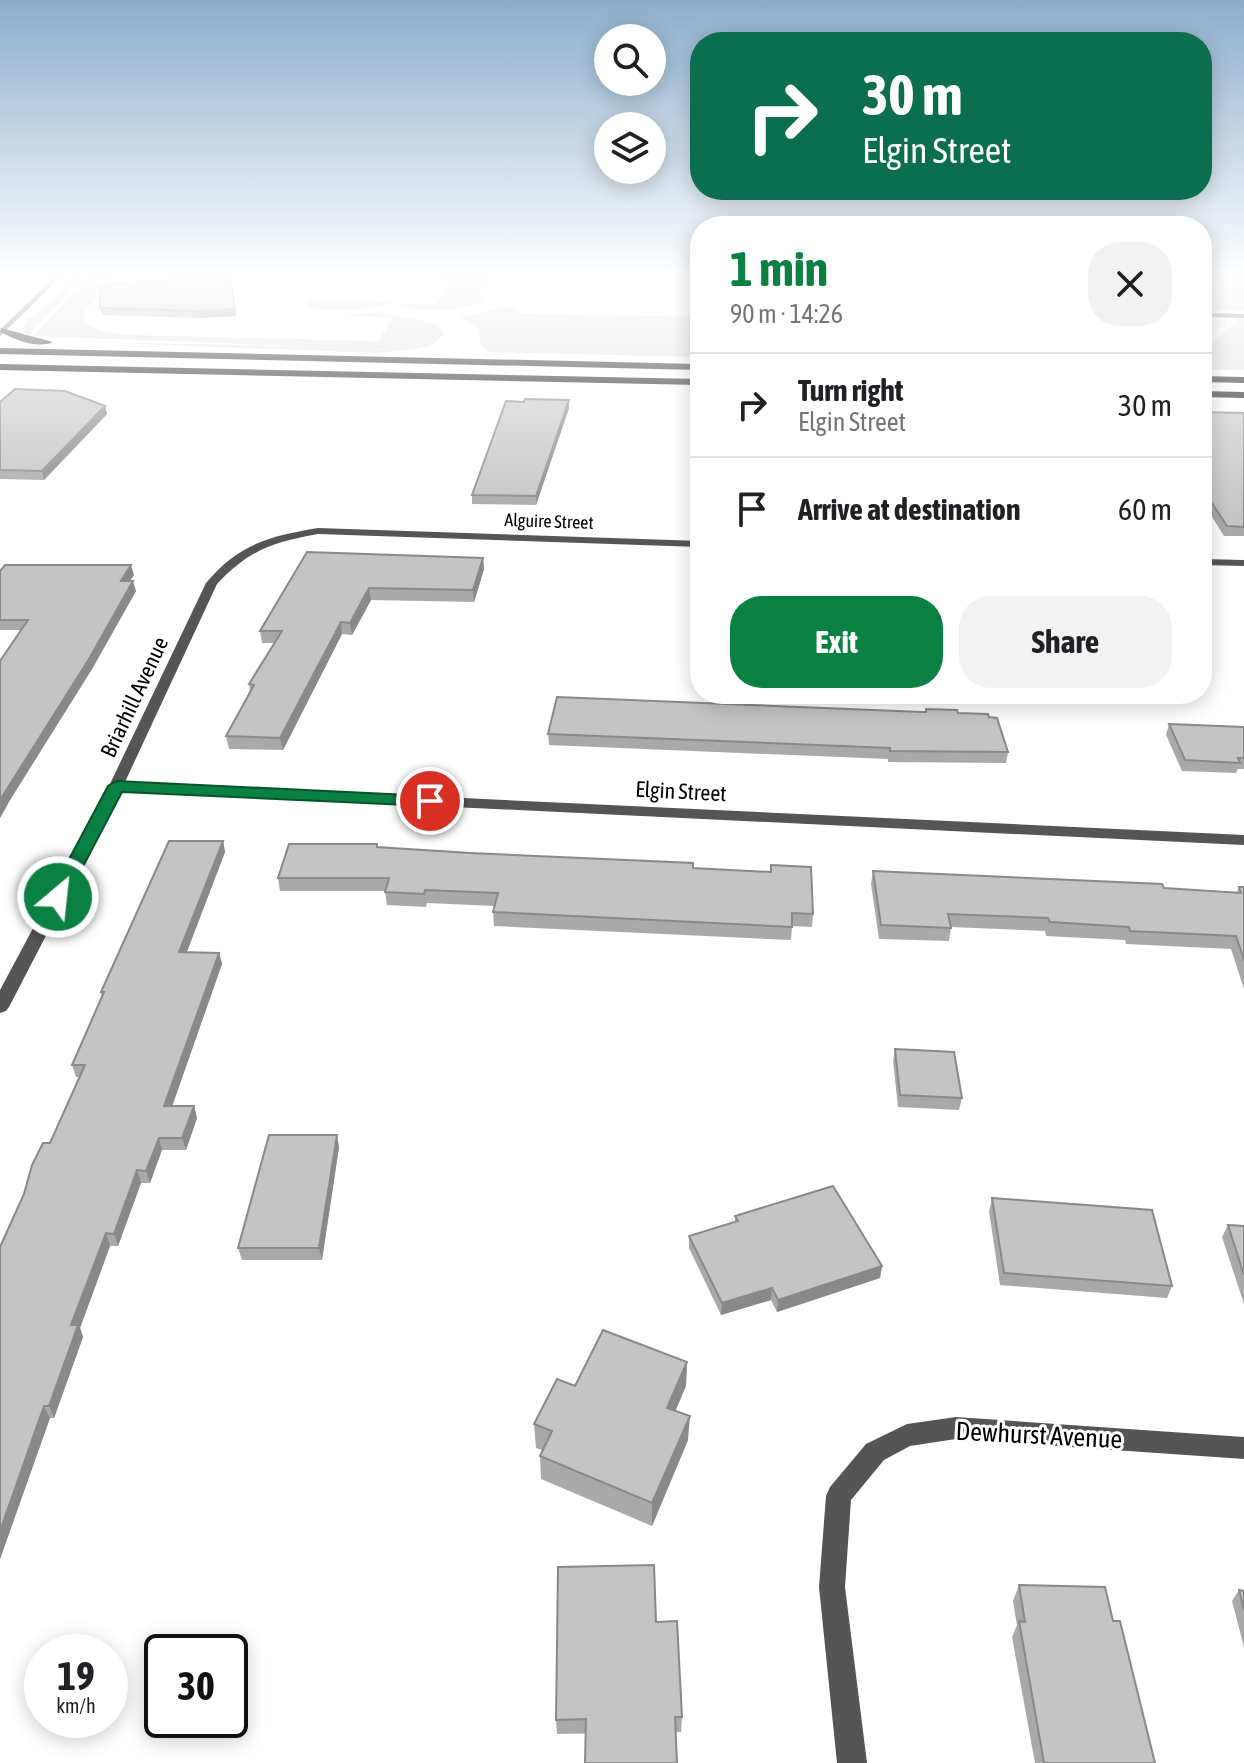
<!DOCTYPE html>
<html lang="en">
<head>
<meta charset="utf-8">
<style>
  body { margin:0; font-family:"Asap Condensed",sans-serif; background:#f2f2f2; color:#202124; height:100vh; display:flex; flex-direction:column; font-size:30px; white-space:nowrap }
  * { box-sizing:border-box; margin:0 }
  p { font-size:26px; color:#757577 }
  .icon { flex:none; width:44px; height:44px; fill:none; stroke:currentColor; stroke-width:2; stroke-linecap:round; stroke-linejoin:round }
  .map { position:relative; flex:1; overflow:hidden }
  .drawer { position:absolute; left:690px; top:216px; width:522px; height:488px; display:flex; flex-direction:column; background:#fff; border-radius:32px; box-shadow:0 4px 20px #0003 }
  .drawer>* { flex:none }
  .hud { position:absolute; left:690px; top:32px; width:522px; height:168px; border-radius:32px; box-shadow:0 4px 20px #0003; background:#0b6e4f; color:#fff; overflow:hidden }
  .fabs { position:absolute; left:594px; top:24px; display:grid; gap:16px }
  .fabs a { display:grid; place-items:center; width:72px; height:72px; border-radius:50%; background:#fff; box-shadow:0 4px 20px #0003; font-size:40px }
  .speed { position:absolute; left:24px; top:1634px; display:flex; gap:16px; font-size:40px; font-weight:700; text-align:center }
  .speed>* { display:grid; place-content:center; width:104px; height:104px; border-radius:50%; background:#fff; box-shadow:0 4px 20px #0003; line-height:1 }
  .speed small { font-size:20px; font-weight:400 }
  .speed .limit { border:4px solid #111; border-radius:12px; background:#fff; color:#111 }
  .pin { position:absolute; display:grid; place-items:center; width:68px; height:68px; color:#fff; margin:-34px; border:4px solid #fff; border-radius:50%; box-shadow:0 2px 8px #0007 }
  .me { position:absolute; width:88px; margin:-44px; rotate:28deg; stroke-linejoin:round; filter:drop-shadow(0 0 6px #0008) }
  .turn { display:flex; align-items:center; gap:28px; height:168px; padding:0 40px; font-size:36px }
  .turn .icon { width:104px; height:104px; stroke-width:2.5 }
  .turn b { display:block; font-size:56px; line-height:68px }
  .round { display:grid; place-items:center; flex:none; width:84px; height:84px; border-radius:32px; background:#f2f2f2 }
  .head { display:flex; align-items:center; justify-content:space-between; height:136px; padding:0 40px }
  h1 { font-size:48px; font-weight:700; line-height:60px; color:#0b8043 }
  .action { display:flex; gap:16px; margin-top:auto; padding:16px 40px }
  .action a { flex:1; height:92px; border-radius:32px; background:#0b8043; color:#fff; font-size:32px; font-weight:700; line-height:92px; text-align:center }
  .action a+a { background:#f2f2f2; color:#202124 }
  ul { padding:0; list-style:none }
  li { display:flex; align-items:center; gap:24px; height:104px; padding:0 40px; border-top:2px solid #e0e0e0 }
  li div { flex:1 }
  li b { display:block; font-size:30px }
  li em { font-style:normal }
  .map>svg:first-child { display:block }
  .green { fill:#dcdcdc }
  .lines { fill:none; stroke-linecap:round; stroke-linejoin:round }
  .stream { fill:#a3a3a3; fill-rule:evenodd }
  .minor { fill:#555; fill-rule:evenodd }
  .tertiary { fill:#555; fill-rule:evenodd }
  .primary { fill:#000; fill-rule:evenodd }
  .wall { fill:#a9a9a9 }
  .shaded-wall { fill:#898989 }
  .building { fill:#c4c4c4; stroke:#898989; stroke-width:2 }
  .route { fill:#0b8043; stroke:#07532c; stroke-width:2 }
  .labels { text-anchor:middle; dominant-baseline:central; stroke-width:6; stroke-linejoin:round; paint-order:stroke }
  .far-street-label { font-size:18px; fill:#000; stroke:#fff }
  .street-label { font-size:22px; fill:#000; stroke:#fff }
  .near-street-label { font-size:26px; fill:#000; stroke:#fff }
</style>
</head>
<body>
<div class="map">
<svg width="1244" height="1763" viewBox="0 0 1244 1763">
  <rect width="100%" height="100%" fill="#fff"/>
  <path class="green" d="M79,273h9l-59,62 -4,-2 -2,-5 4,-10 7,-1z
    M93,273h24l-35,42c8,17 29,17 47,20l249,6 15,-23 -51,-3 34,-2 54,9 8,4 6,7c-14,25 -61,15 -84,16l40,2 -22,2 -317,-12 258,6 -286,-11z
    M397,273h94l-11,19 4,11 -38,8 -50,-4 7,-4 33,1 13,-18 -11,-7z
    M1202,273h42v38l-42,-1z
    M305,299l83,3 4,1c-19,6 -68,11 -85,3z
    M507,307l12,2 -1,4 182,4v40l-210,-5 -9,-6 -3,-17 -18,-12z
    M1235,319h9v51l-42,-1v-17l34,-30z"/>
  <g class="lines">
    <path class="stream" d="M1209,273h5l-12,19v-7z"/>
    <path class="minor" d="M1202,313l42,1v4l-42,-1z
      M318,528l382,13v6l-382,-13c-45,8 -69,16 -101,50l-92,198 1119,53v10l-1123,-54 -112,216 -3,4 -6,2v-23l109,-204 97,-203c32,-39 64,-47 112,-55z
      M1202,559l42,1v6l-42,-1z
      M956,1417l288,20v22l-288,-20 -46,7 -26,14 -33,40 -6,87 22,176h-30l-18,-176 7,-91 4,-9 36,-43 41,-20z"/>
    <path class="tertiary" d="M58,273h7l-65,63v-6z"/>
    <path class="primary" d="M1,328l52,14c-15,7 -38,-2 -52,-10z
      M0,348l700,16v6l-700,-16z
      M0,364l700,15v6l-700,-15z
      M1202,376l42,1v6l-42,-1z
      M1202,391l42,1v6l-42,-1z"/>
  </g>
  <path class="wall" d="M100,285l136,31 -36,2 -98,-3 -2,-7z
    M0,402l105,4 2,8 -63,66 -44,-1z
    M524,402l45,6 -33,97 -64,-1v-9z
    M1202,412l42,1v123h-20l-22,-35z
    M307,552l176,6 1,11 -10,33 -103,-2 -19,35 -10,-1 -59,116 -54,-1 -3,-13 24,-45 -1,-7 26,-41h-13l-2,-12z
    M0,571l134,4 -5,6 7,10 -44,78 -82,131 -10,18v-157l21,-31h-21z
    M926,709l32,4 50,39 -2,11 -118,-1v-3l-339,-14 -1,-11 377,-22z
    M1169,724l75,4v41h-6l-2,4 -54,-2 -16,-36z
    M223,841l2,11 -38,100 32,1 3,11 -50,142h22l3,12 -11,32h-24l-12,33h-9l-23,63h-8l-30,82 3,9 -29,81h-4l-50,141v-312l50,-104 30,-66h-4l-4,-12 30,-69 -1,-4z
    M377,844l1,3 315,21 77,4 1,-7 42,49 -1,13 -20,-1 -1,14 -297,-14 -1,-14 2,-6 -68,-3 -1,4 -39,-2 -2,-14h-105l-2,-13z
    M873,871l364,21 2,-5h5v102l-13,-40 -105,-5 -1,-4 -79,-4 -1,-5 -94,-4 -2,14 -70,-2 -8,-55z
    M895,1049l67,49 -3,12 -61,-3 -5,-46z
    M339,1147l-17,113h-80l-4,-12z
    M992,1199l180,87 -5,12 -167,-13 -11,-74z
    M735,1216l147,50 -2,12 -103,34 -6,-12 -50,15 -32,-67v-12l46,-14z
    M1228,1225l16,1v78l-22,-67z
    M687,1362l-1,24 -11,25 13,29 -36,86 -111,-47 -1,-23 2,-6 -6,-2 -2,-24 41,-38z
    M1019,1585l94,36 42,142h-120l-23,-126 5,-12 -4,-24z
    M1239,1590l5,1v56l-12,-46z
    M656,1622l26,95 -1,15 -124,2 -1,-14z"/>
  <path class="shaded-wall" d="M230,273l6,43 -36,2 -1,-7z
    M569,400v8l-33,97v-9z
    M105,406l2,8 -63,66 -2,-9z
    M483,558l1,11 -10,33 -1,-12z
    M131,565l3,10 -11,16 -2,-10z
    M133,581l3,10 -44,78 -82,131 -10,18v-18z
    M369,588l2,12 -19,35 -2,-12z
    M341,622l1,12 -59,116 -3,-12z
    M223,841l2,11 -43,112 -3,-12z
    M219,953l3,11 -54,154 -4,-12z
    M194,1106l3,12 -11,32 -4,-12z
    M337,1135l2,12 -17,113 -3,-12z
    M159,1138l3,12 -12,33 -4,-12z
    M137,1170l4,13 -23,63 -4,-12z
    M106,1233l4,13 -30,82 3,9 -29,81 -5,-12 22,-81z
    M882,1266l-2,12 -103,34 1,-12z
    M772,1288l-1,12 -50,15 1,-12z
    M687,1362l-1,24 -19,45v-23z
    M44,1406l6,12 -50,141v-28z
    M690,1416l-2,24 -36,86v-23z"/>
  <path class="building" d="M167,273h63l5,36 -36,2 -99,-3v-23l68,-4z
    M15,389l50,2 40,15 -63,65 -42,-1v-68z
    M525,399l44,1 -33,96 -64,-1 34,-94 18,1z
    M1202,412l42,1v114l-17,-1 -25,-38z
    M307,552l176,6 -10,32 -104,-2 -19,35 -9,-1 -61,116 -54,-2 28,-51 -5,-1 33,-53h-22z
    M5,565h126l-10,16h12l-44,78 -89,141v-139l28,-41h-28v-49z
    M557,697l365,15h4v-3l31,1 1,3 30,1 1,3 8,1 11,34 -118,-1v-3l-342,-14z
    M1169,724l75,3v31h-6l2,5 -55,-3z
    M169,841h54l-44,111 40,1 -55,153h30l-12,32h-23l-13,33 -9,-1 -23,64 -8,-1 -35,92h7l-29,81h-5l-44,125v-284l24,-53 8,-29 11,-22h7l35,-78h-13l32,-73h-3z
    M289,844h88v3l93,6 223,10v5l78,4v-7l40,2 2,47 -21,-1v14l-299,-15 5,-19 -73,-3 -1,4 -39,-2 4,-14h-111z
    M873,871l289,13 2,4 77,5 -2,-6h5v73l-8,-24 -106,-5 -1,-4 -79,-5 -2,-4 -100,-4 3,14 -70,-3z
    M895,1049l59,3 8,46 -62,-3z
    M269,1135h68l-18,113h-81z
    M833,1186l49,80 -104,34 -6,-12 -50,15 -33,-67 49,-15 -3,-5z
    M992,1198l160,12 20,76 -168,-13z
    M1228,1225l16,1v49z
    M603,1330l84,32 -20,46 23,8 -38,87 -112,-47 12,-25 -18,-7 23,-45 18,7z
    M654,1565l2,57 21,-1 5,96h-7l2,46h-92l1,-44 -30,1 2,-153z
    M1019,1585l86,2 8,34h7l35,142h-111l-25,-142 6,1z
    M1239,1590l5,1v19z"/>
  <linearGradient id="sky" x2="0" y2="1"><stop stop-color="#8cadcc"/><stop offset="0.53" stop-color="#fff"/><stop offset="1" stop-color="#fff" stop-opacity="0"/></linearGradient>
  <rect width="1244" height="520" fill="url(#sky)"/>
  <path class="route" d="M116,781l314,15 8,5 -8,5 -308,-14 -55,105 -2,4h-13l-3,-4 59,-111z"/>
  <g class="labels">
    <g class="far-street-label">
      <text transform="translate(549 521) rotate(2)">Alguire Street</text>
    </g>
    <g class="street-label">
      <text transform="translate(134 697) rotate(-65)">Briarhill Avenue</text>
      <text transform="translate(681 791) rotate(3)">Elgin Street</text>
    </g>
    <g class="near-street-label">
      <text transform="translate(1039 1435) rotate(3)">Dewhurst Avenue</text>
    </g>
  </g>
</svg>
<div class="fabs">
<a><svg class="icon" aria-label="search" viewBox="0 0 24 24"><circle cx="10" cy="10" r="6"/><path d="M15 15l6 6"/></svg></a>
<a><svg class="icon" aria-label="layers" viewBox="0 0 24 24"><path d="M12 4l9 5-9 5-9-5zM3 14l9 5 9-5"/></svg></a>
</div>
<div class="speed"><div>19<small>km/h</small></div><div class="limit">30</div></div>
<div class="pin" style="left:430px;top:801px;background:#d93025"><svg class="icon" aria-label="arrive" viewBox="0 0 24 24"><path d="M6 21V4h12l-3 4 3 4H6"/></svg></div>
<svg class="me" style="left:58px;top:897px" viewBox="-20 -20 40 40"><circle r="17" fill="#0b8043" stroke="#fff" stroke-width="3"/><path d="M0-11L8 9 0 5-8 9z" fill="#fff"/></svg>
<div class="hud">
<div class="turn"><svg class="icon" aria-label="right" viewBox="0 0 24 24"><path d="M7 20v-9h11M14 6l5 5-5 5"/></svg><div><b>30 m</b>Elgin Street</div></div>
</div>
<section class="drawer">
<div class="head"><div><h1>1 min</h1><p>90 m · 14:26</p></div><a class="round"><svg class="icon" aria-label="close" viewBox="0 0 24 24"><path d="M6 6l12 12M18 6L6 18"/></svg></a></div>
<ul>
<li><svg class="icon" aria-label="right" viewBox="0 0 24 24"><path d="M7 20v-9h11M14 6l5 5-5 5"/></svg><div><b>Turn right</b><p>Elgin Street</p></div><em>30 m</em></li>
<li><svg class="icon" aria-label="arrive" viewBox="0 0 24 24"><path d="M6 21V4h12l-3 4 3 4H6"/></svg><div><b>Arrive at destination</b></div><em>60 m</em></li>
</ul>
<div class="action"><a>Exit</a><a>Share</a></div>
</section>
</div>
</body>
</html>
